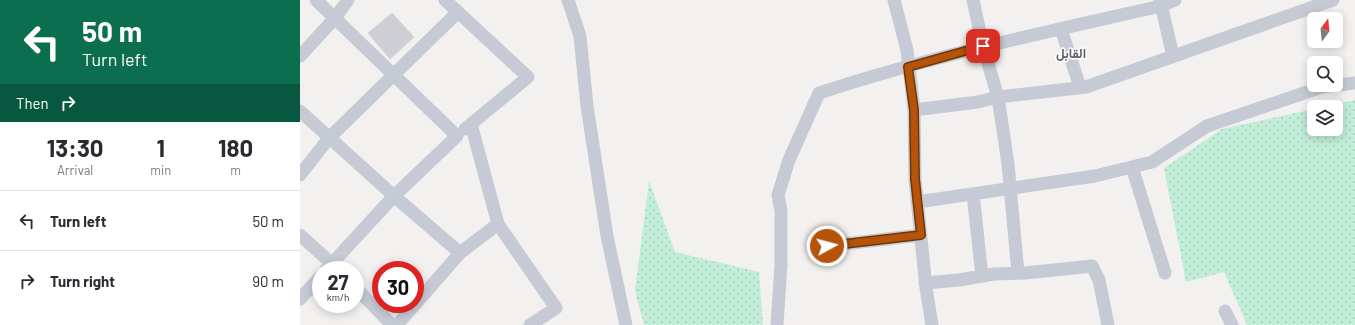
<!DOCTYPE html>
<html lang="en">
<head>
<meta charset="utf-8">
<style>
  body { margin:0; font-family:Barlow,Vazirmatn,sans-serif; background:#f2f2f3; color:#2b2b33; height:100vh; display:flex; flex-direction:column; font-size:15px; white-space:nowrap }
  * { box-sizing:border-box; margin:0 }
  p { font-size:13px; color:#7c7c81 }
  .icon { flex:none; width:22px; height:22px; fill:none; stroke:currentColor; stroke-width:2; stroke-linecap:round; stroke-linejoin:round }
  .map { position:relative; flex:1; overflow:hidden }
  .panel { display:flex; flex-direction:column; background:#fff; width:300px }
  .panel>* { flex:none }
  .hud { background:#0b6e4f; color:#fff; overflow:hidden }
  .needle { width:26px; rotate:15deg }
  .buttons { position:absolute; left:1007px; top:12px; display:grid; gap:8px }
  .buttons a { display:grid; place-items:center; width:36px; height:36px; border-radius:6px; background:#fff; box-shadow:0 2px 10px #0003; font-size:20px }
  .speed { position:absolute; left:12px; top:261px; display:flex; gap:8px; font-size:20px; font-weight:700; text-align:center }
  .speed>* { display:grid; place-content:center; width:52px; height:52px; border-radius:50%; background:#fff; box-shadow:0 2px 10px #0003; line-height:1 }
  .speed small { font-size:10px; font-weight:400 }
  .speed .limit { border:6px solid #d22; background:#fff; color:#111 }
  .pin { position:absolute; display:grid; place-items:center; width:34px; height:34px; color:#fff; margin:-17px; border-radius:8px; box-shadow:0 2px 6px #0006 }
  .me { position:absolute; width:44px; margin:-22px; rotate:83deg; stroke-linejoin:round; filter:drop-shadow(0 0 3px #0008) }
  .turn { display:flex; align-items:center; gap:14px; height:84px; padding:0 16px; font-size:18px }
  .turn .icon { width:52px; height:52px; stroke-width:2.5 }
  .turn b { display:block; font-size:28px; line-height:34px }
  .then { display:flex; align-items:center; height:38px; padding:0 16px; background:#0003; gap:8px; font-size:15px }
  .eta { display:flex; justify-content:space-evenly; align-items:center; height:68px; text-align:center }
  .eta b { font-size:24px; font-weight:700; line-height:28px }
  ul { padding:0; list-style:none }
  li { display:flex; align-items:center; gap:12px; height:60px; padding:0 16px; border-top:1px solid #e1e1e2 }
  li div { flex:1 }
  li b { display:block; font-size:15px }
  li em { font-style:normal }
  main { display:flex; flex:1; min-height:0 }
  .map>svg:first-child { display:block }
  .grass { fill:url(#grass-dots) }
  .building { fill:#cdcfd4; stroke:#d4d5db }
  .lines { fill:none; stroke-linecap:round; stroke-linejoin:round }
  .street { stroke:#c5cad4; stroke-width:13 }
  .route-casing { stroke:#753606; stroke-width:10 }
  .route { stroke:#b45309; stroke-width:7 }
  .labels { text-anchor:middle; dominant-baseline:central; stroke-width:3; stroke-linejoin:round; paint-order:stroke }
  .neighbourhood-label { font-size:13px; font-weight:bold; fill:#5d5f65; stroke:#fff }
</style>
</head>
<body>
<main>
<section class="panel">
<div class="hud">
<div class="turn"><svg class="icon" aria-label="left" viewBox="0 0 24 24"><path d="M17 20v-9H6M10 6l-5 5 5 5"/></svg><div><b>50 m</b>Turn left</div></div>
<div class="then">Then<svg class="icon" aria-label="right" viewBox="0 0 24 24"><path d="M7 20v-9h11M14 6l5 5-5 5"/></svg></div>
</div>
<div class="eta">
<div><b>13:30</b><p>Arrival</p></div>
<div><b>1</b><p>min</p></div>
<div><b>180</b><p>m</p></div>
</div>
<ul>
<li><svg class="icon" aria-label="left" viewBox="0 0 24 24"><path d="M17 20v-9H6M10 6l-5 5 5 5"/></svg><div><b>Turn left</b></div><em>50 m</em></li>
<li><svg class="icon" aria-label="right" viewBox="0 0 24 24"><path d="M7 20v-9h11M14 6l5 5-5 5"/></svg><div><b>Turn right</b></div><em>90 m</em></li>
</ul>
</section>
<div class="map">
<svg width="1055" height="325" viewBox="0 0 1055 325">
  <defs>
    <pattern id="grass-dots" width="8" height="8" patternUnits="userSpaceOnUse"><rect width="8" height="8" fill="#c1edd9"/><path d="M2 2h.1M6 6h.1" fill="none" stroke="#a7cdbd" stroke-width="1.8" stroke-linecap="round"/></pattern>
  </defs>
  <rect width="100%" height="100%" fill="#f2f1f0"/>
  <path class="grass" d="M1055,100v225h-108l-23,-53 -38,10 -22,-114 58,-39 92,-20v20h22v-22h-12z
    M349,181l26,71 84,20 4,53h-119l-9,-34z"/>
  <path class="building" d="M92,13l22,24 -24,22 -22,-26z"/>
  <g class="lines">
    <path class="street" d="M16,0l141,136 -63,60 -68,74
      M145,0l83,77 -63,52
      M268,0l12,36 7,70 20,130 19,89
      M594,0l13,50 7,60 1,69 11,109 6,37
      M673,0l10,46 15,51 10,67 10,109
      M860,0l13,56
      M761,29l19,58
      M0,56l35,-38 13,-18
      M614,110l64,-8 20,-5 88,-10 247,-87
      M0,111l94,85 66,57
      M171,124l27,100 58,84 -26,17
      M832,167l33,106
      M0,175l29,-37 129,-126
      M673,194l9,82
      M617,202l178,-26 57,-14 55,-36 115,-39 33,-4
      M0,235l39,35
      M527,246l94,-11
      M625,283l34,-3 35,-6 31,-1 67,-7 7,14 9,45
      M55,287l37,38
      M0,299l21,-23
      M925,311l7,14
      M97,325l63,-72 38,-29
      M477,325l4,-60v-54l-3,-16 11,-35 30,-67c112,-37 228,-61 342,-87l14,-6"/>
  </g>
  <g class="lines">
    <defs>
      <path id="route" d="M527,246l94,-11 -6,-56 -1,-69 -6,-43 75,-21"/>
    </defs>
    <use href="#route" class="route-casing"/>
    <use href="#route" class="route"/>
  </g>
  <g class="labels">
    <g class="neighbourhood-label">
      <text x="771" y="53">القابل</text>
    </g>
  </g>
</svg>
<div class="buttons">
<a><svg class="needle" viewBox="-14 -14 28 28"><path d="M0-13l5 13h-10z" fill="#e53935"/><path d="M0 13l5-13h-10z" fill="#7c7c81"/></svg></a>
<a><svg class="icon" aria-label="search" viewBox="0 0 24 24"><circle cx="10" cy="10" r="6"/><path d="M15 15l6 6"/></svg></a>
<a><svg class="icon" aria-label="layers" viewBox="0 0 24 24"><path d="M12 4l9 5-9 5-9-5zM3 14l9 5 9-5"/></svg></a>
</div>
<div class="speed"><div>27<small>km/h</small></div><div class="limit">30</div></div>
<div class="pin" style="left:683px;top:46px;background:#d93025"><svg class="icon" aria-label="arrive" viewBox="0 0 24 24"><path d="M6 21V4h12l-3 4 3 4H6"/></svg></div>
<svg class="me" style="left:527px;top:246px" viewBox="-20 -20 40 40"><circle r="17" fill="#b45309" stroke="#fff" stroke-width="3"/><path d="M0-11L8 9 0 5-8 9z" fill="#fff"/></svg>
</div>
</main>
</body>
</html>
